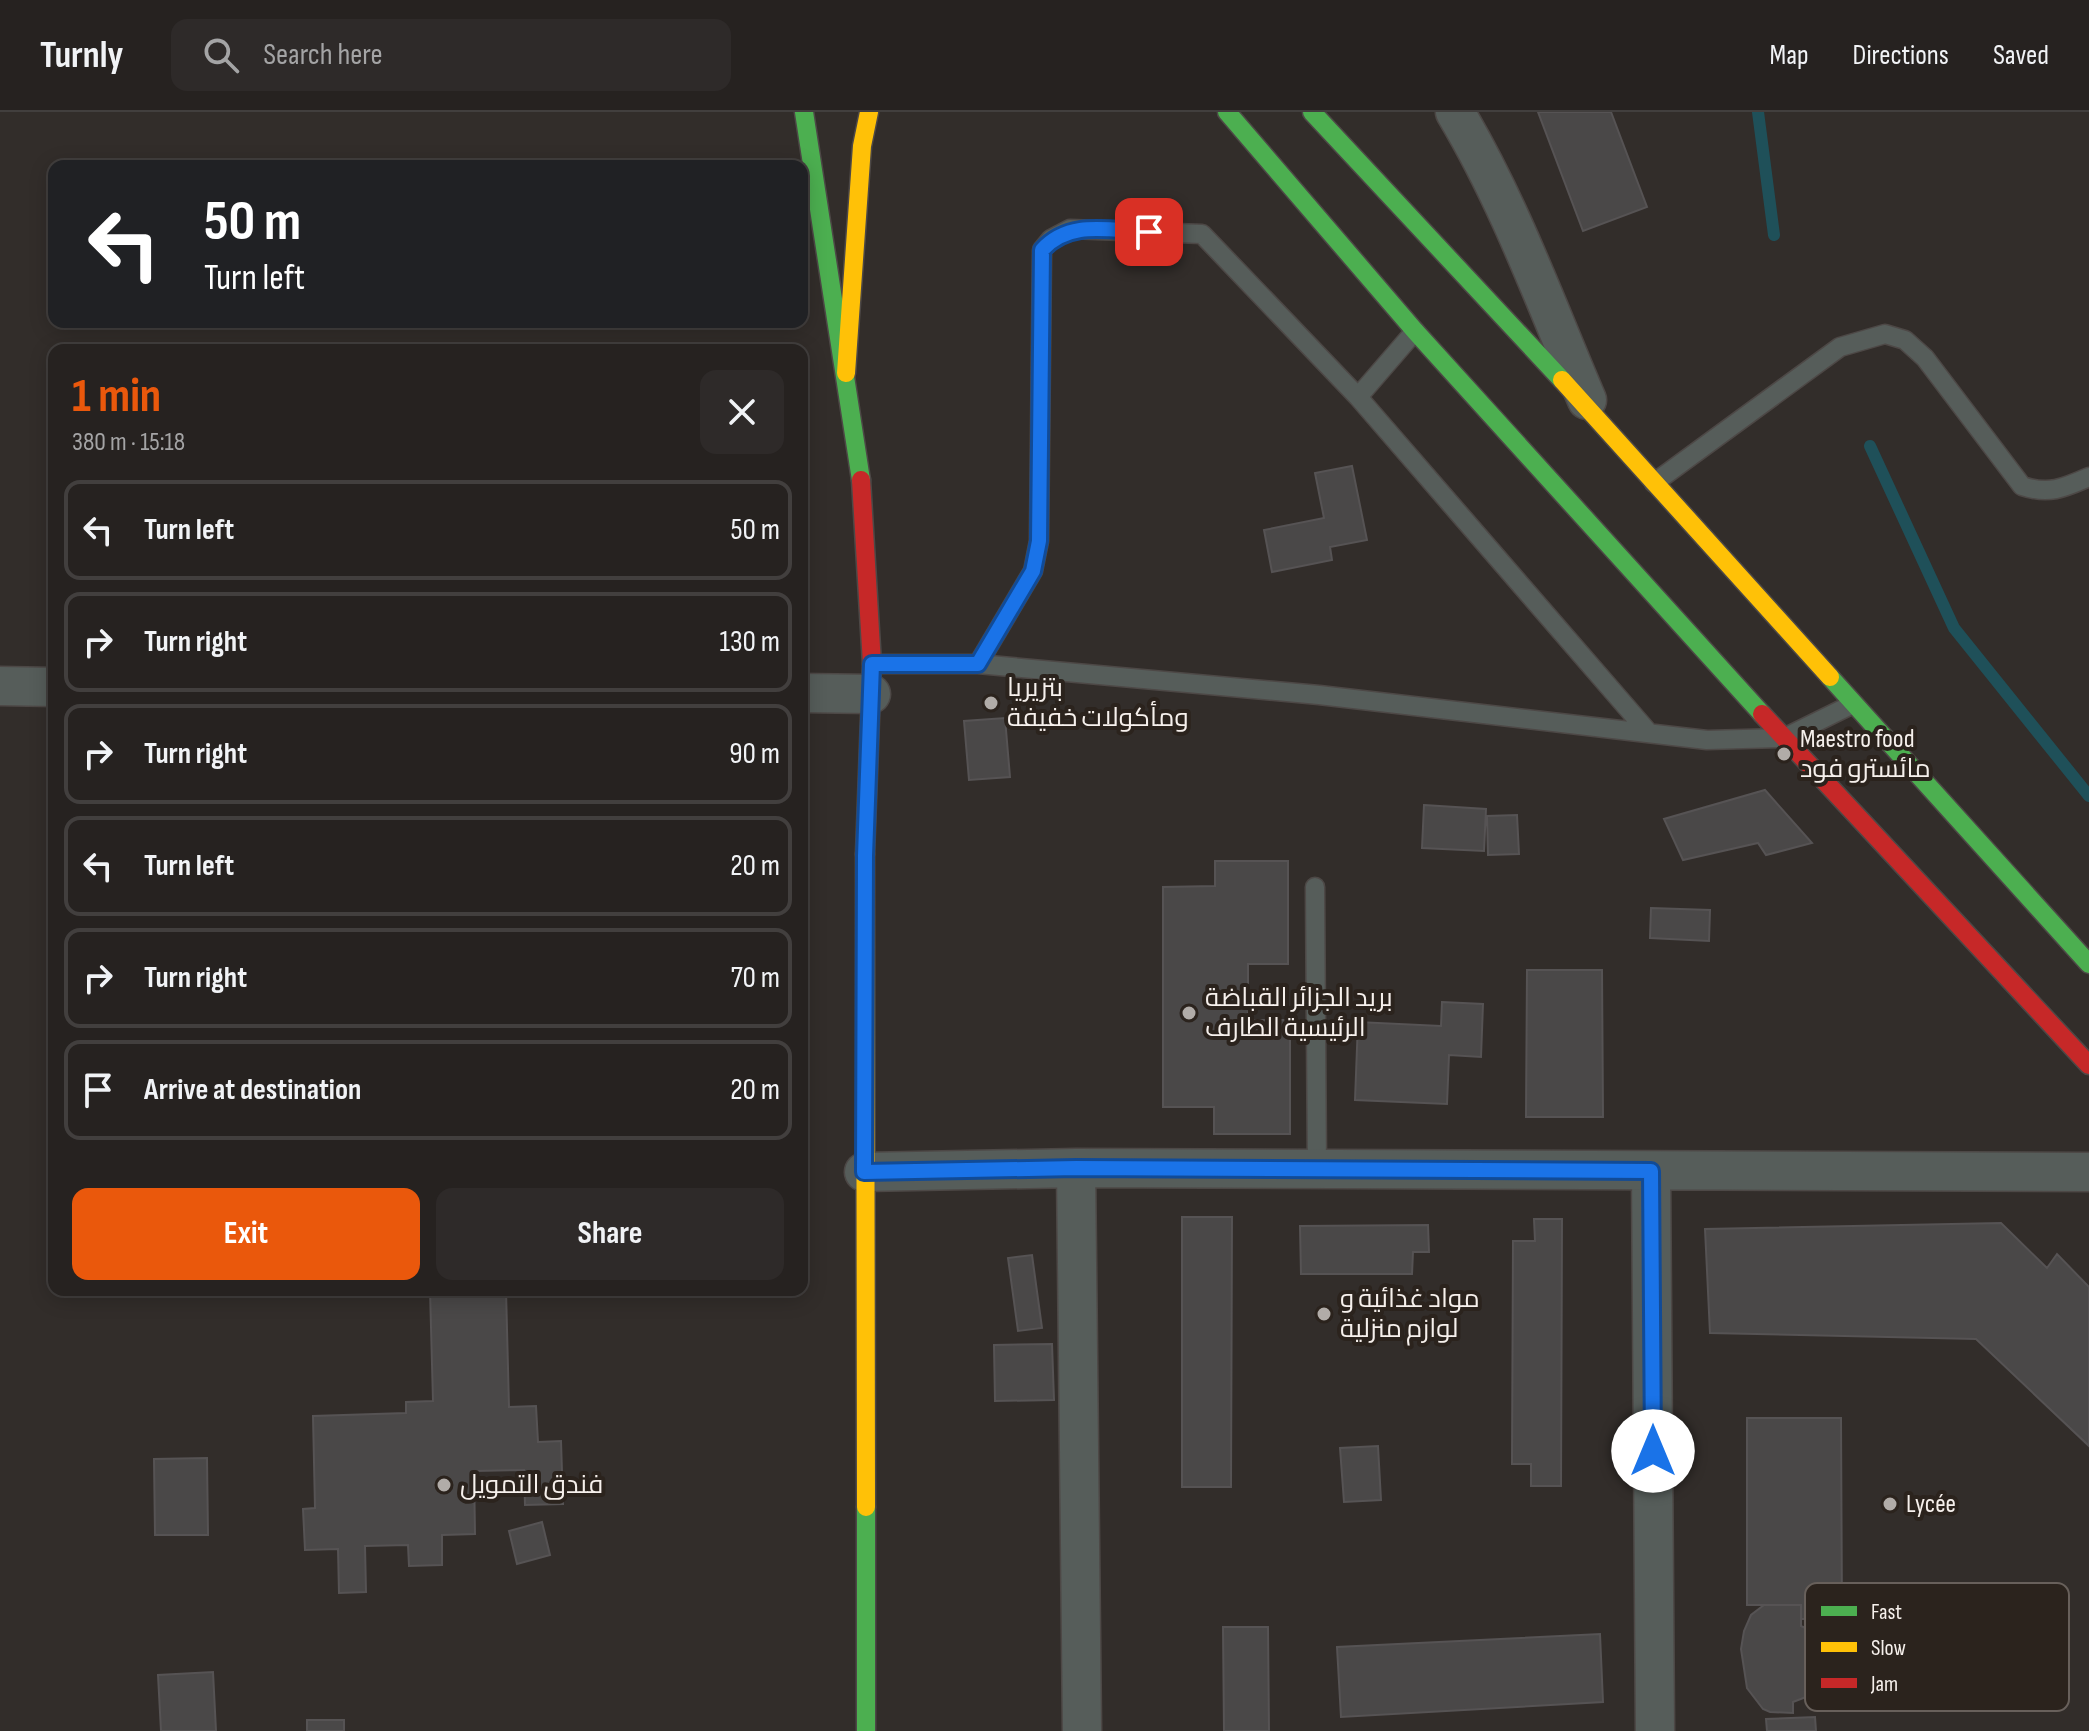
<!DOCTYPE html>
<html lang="en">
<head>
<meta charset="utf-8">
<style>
  body { margin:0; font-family:"Sofia Sans Condensed",Cairo,sans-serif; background:#2e2a29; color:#f1f3f6; height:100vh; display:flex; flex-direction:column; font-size:30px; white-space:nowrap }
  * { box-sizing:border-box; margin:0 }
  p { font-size:26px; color:#a4a4a5 }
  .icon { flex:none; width:44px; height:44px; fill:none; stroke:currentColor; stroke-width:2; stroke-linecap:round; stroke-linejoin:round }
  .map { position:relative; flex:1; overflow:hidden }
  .details { position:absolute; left:48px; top:232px; width:760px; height:952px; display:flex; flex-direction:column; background:#262220; border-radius:16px; box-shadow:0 4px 20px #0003,0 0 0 2px #423f3e }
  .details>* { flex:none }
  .guide { position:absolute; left:48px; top:48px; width:760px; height:168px; border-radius:16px; box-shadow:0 4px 20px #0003,0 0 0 2px #423f3e; background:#202124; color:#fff; overflow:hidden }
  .pin { position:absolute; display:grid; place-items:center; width:68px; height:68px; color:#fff; margin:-34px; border-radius:16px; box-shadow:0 4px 12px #0006 }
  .me { position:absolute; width:88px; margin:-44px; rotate:0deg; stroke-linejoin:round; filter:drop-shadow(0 0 6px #0008) }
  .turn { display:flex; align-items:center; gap:28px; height:168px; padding:0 24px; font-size:36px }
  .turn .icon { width:104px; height:104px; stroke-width:2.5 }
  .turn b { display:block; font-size:56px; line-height:68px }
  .round { display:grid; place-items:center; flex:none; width:84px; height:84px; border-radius:16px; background:#2e2a29 }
  .summary { display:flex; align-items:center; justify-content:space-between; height:136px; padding:0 24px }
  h1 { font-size:48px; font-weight:700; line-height:60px; color:#ea580c }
  .primary-button { display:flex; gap:16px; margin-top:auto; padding:16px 24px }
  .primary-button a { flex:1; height:92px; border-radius:16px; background:#ea580c; color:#fff; font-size:32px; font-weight:700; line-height:92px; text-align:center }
  .primary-button a+a { background:#2e2a29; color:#f1f3f6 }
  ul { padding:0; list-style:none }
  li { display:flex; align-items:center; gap:24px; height:100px; margin:0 16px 12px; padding:0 8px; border:4px solid #423f3e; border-radius:16px }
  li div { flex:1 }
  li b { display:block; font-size:30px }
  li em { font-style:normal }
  header { display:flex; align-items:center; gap:48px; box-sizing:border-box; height:112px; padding:0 40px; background:#262220; border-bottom:2px solid #423f3e }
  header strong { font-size:38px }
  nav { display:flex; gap:44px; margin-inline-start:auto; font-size:28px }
  .search { width:560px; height:72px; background:#2e2a29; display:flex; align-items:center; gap:20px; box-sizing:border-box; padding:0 28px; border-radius:16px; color:#a4a4a5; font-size:30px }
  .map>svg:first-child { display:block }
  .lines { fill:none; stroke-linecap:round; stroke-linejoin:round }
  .stream { stroke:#1f5059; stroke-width:12 }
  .building { fill:#4a4848; stroke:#565354; stroke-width:2 }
  .lane-casing { stroke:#4d4846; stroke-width:21 }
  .street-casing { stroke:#4d4846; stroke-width:41 }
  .fast-casing { stroke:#4d4846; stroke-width:21 }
  .slow-casing { stroke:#4d4846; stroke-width:21 }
  .jam-casing { stroke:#4d4846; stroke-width:21 }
  .lane { stroke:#565d5a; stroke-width:18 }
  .street { stroke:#565d5a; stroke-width:38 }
  .fast { stroke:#4caf50; stroke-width:18 }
  .slow { stroke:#ffc107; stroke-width:18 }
  .jam { stroke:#c62828; stroke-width:18 }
  .route-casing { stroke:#114b97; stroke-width:20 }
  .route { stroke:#1a73e8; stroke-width:14 }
  .poi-dot { fill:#b1aca8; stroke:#2b231d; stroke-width:3 }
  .labels { text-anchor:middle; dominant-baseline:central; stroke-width:8; stroke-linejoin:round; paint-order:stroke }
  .poi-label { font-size:26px; fill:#f6f0ec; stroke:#2b231d; text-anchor:start }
  .key { fill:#2b231d; stroke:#68605b; stroke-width:2 }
  .key-label { font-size:22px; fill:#f6f0ec }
</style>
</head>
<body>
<header>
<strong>Turnly</strong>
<div class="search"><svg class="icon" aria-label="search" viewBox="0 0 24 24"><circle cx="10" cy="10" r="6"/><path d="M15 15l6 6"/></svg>Search here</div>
<nav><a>Map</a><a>Directions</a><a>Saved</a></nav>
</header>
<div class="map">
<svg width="2089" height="1619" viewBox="0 0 2089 1619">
  <rect width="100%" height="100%" fill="#322d2a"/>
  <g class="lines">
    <path class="stream" d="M1758,0l16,123
      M1870,334l84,182 135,168"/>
  </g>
  <path class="building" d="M1538,0h73l36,95 -64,24z
    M1352,354l15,74 -37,7 2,13 -60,12 -8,-42 60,-12 -9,-45z
    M1005,606l5,59 -41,3 -5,-59z
    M1765,678l47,53 -46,12 -8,-12 -75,17 -19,-41z
    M1424,693l62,4 -2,42 -62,-3z
    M1517,703l2,39 -31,1 -1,-39z
    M1215,749h73v103h-40v56h42v114h-76v-27h-51v-220l52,-1z
    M1651,796l59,2 -1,31 -59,-3z
    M1527,858h75l1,147h-77z
    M1442,890l41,2 -2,53 -32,-2 -2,49 -92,-4 3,-78 83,4z
    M1182,1105h50l-1,270h-49z
    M1534,1107h28l-1,267h-30v-22h-19l1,-223h22z
    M2001,1111l46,45 10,-14 32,33v159l-113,-107 -266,-6 -5,-104z
    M1428,1113l1,27h-16l-1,22h-111l-1,-48z
    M1032,1143l10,73 -24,3 -10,-73z
    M430,1178h76l3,117 27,-1 2,36 23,-1 2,63 -38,1 -1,-35 -50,1 1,63 -33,1v30l-33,1 -1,-21 -43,1 1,46 -27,1 -1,-44 -33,1 -2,-41 12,-1 -2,-92 93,-3v-11l27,-1z
    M1052,1232l2,56 -59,1 -1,-56z
    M1747,1306h94l1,201h-41v-14h-54z
    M1378,1334l3,54 -37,2 -4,-54z
    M207,1346l1,77h-53l-1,-76z
    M542,1410l8,33 -33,9 -8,-33z
    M1764,1493h37v21l16,7 6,7v10l16,-1 1,24 -15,1 -6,18 -26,10v11l-23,-1 -7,-3 -16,-21 -6,-39 3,-18 7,-16z
    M1223,1515h45l1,104h-45z
    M1600,1522l3,68 -262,15 -4,-70z
    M213,1560l3,59h-55l-3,-56z
    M1815,1605l1,14h-49l-1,-12z
    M307,1608h37v11h-37z"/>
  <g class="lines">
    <defs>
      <path id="lane" d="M1358,285l57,-66
        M1654,371l186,-136 45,-13 20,6 20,18 97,128c27,9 42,2 67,-9
        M872,552h106l341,31 388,45 77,-2 69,-34
        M978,552l55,-93 6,-30 3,-291 9,-11 19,-10 132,5 156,163 291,336
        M1315,775l2,282"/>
      <path id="street" d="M1455,0c54,90 91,192 132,288
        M0,574l54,1
        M802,581l69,1
        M1076,1056l6,563
        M1651,1059l4,560
        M864,1060l212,-4 1013,4"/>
      <path id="fast" d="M804,0l57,368
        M1227,0l188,219 347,383
        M1312,0l250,268
        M1830,565l259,287
        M866,1395v224"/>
      <path id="slow" d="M846,261l16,-227 7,-34
        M1562,268l268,297
        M865,742l1,653"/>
      <path id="jam" d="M861,368l11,184 -7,190
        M1762,602l327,351"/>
    </defs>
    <use href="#lane" class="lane-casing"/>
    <use href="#street" class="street-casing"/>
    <use href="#fast" class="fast-casing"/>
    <use href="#slow" class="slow-casing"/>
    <use href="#jam" class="jam-casing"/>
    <use href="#lane" class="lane"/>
    <use href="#street" class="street"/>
    <use href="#fast" class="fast"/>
    <use href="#slow" class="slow"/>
    <use href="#jam" class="jam"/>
  </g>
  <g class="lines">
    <defs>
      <path id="route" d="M1149,120c-39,-1 -79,-13 -107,18l-3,291 -6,30 -55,93h-106l-7,192 -1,316 212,-4 575,3 2,280"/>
    </defs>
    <use href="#route" class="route-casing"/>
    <use href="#route" class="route"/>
  </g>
  <g class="poi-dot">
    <circle cx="991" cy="591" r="8"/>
    <circle cx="1784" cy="642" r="8"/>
    <circle cx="1189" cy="901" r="8"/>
    <circle cx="1324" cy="1202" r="8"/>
    <circle cx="444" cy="1373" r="8"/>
    <circle cx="1890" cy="1392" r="8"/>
  </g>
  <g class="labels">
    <g class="poi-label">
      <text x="1007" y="576">بتزيريا<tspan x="1007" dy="30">ومأكولات خفيفة</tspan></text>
      <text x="1800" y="627">Maestro food<tspan x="1800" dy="30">مائسترو فود</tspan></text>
      <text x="1205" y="886">بريد الجزائر القباضة<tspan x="1205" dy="30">الرئيسية الطارف</tspan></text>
      <text x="1340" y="1187">مواد غذائية و<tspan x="1340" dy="30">لوازم منزلية</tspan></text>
      <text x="460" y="1373">فندق التمويل</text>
      <text x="1906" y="1392">Lycée</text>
    </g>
  </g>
  <rect x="1805" y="1471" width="264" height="128" rx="12" class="key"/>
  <rect x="1821" y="1494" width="36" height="10" fill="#4caf50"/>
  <rect x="1821" y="1530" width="36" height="10" fill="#ffc107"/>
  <rect x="1821" y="1566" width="36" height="10" fill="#c62828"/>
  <g class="key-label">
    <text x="1871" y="1507">Fast</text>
    <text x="1871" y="1543">Slow</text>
    <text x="1871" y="1579">Jam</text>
  </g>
</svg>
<div class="pin" style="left:1149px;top:120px;background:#d93025"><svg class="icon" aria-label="arrive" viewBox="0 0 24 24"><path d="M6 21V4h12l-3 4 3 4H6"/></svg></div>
<svg class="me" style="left:1653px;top:1339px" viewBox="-20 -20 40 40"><circle r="19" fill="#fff"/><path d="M0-13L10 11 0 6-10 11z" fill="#1a73e8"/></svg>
<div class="guide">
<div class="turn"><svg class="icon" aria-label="left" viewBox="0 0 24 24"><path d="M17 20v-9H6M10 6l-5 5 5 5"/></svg><div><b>50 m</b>Turn left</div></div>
</div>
<section class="details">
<div class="summary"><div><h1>1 min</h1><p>380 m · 15:18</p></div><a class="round"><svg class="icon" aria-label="close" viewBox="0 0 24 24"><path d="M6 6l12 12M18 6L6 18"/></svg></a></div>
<ul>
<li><svg class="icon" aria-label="left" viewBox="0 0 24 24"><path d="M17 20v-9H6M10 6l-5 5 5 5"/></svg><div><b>Turn left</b></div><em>50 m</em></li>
<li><svg class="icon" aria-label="right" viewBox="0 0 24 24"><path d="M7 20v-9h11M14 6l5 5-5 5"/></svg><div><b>Turn right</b></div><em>130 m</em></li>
<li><svg class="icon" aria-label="right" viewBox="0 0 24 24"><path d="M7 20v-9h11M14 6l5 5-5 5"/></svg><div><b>Turn right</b></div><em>90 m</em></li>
<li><svg class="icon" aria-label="left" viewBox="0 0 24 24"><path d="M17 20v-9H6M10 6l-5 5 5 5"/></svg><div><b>Turn left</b></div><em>20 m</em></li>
<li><svg class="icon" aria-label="right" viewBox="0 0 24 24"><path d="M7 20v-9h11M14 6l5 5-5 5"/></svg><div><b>Turn right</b></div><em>70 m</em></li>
<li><svg class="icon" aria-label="arrive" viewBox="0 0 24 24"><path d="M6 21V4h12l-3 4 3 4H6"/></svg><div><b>Arrive at destination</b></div><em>20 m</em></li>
</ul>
<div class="primary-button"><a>Exit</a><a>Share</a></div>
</section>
</div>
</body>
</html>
